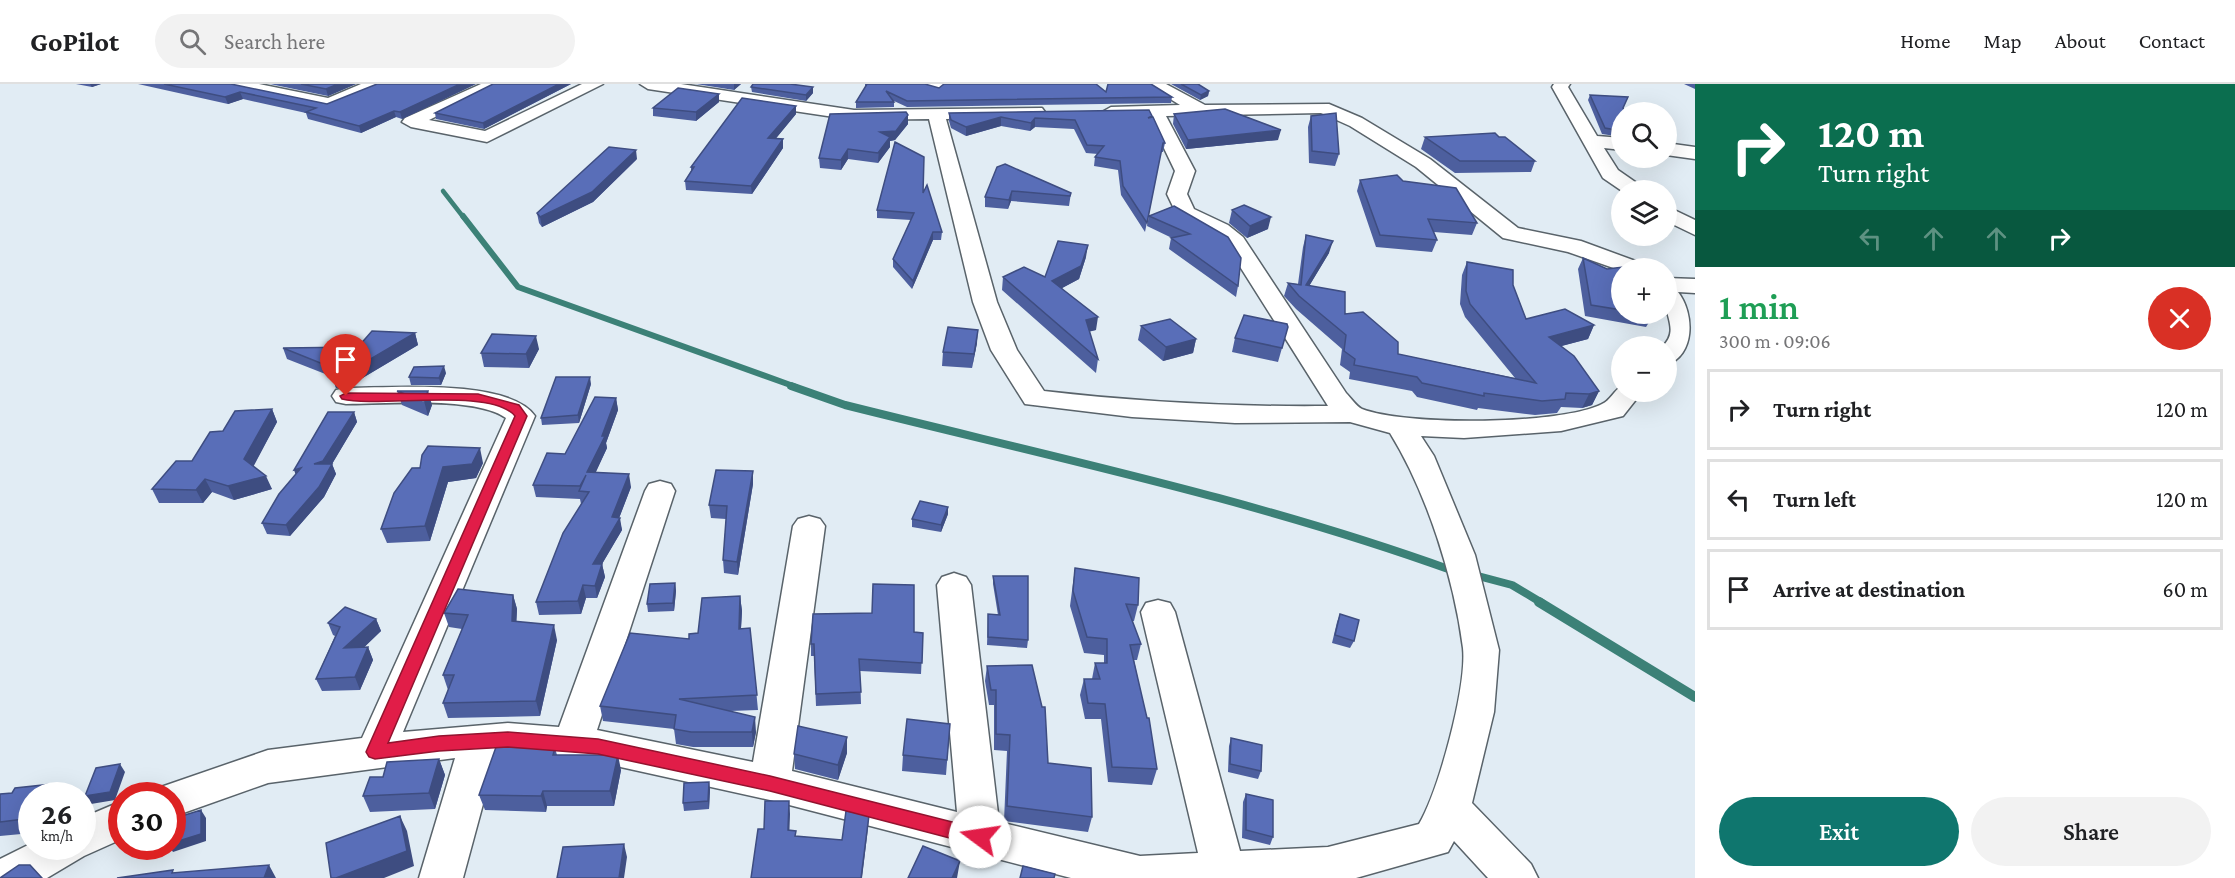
<!DOCTYPE html>
<html lang="en">
<head>
<meta charset="utf-8">
<style>
  body { margin:0; font-family:"Crimson Pro",serif; background:#f2f2f2; color:#202124; height:100vh; display:flex; flex-direction:column; font-size:22px; white-space:nowrap }
  * { box-sizing:border-box; margin:0 }
  p { font-size:20px; color:#757577 }
  .icon { flex:none; width:33px; height:33px; fill:none; stroke:currentColor; stroke-width:2; stroke-linecap:round; stroke-linejoin:round }
  .map { position:relative; flex:1; overflow:hidden }
  .details { display:flex; flex-direction:column; background:#fff; width:540px }
  .details>* { flex:none }
  .guide { background:#0b6e4f; color:#fff; overflow:hidden }
  .tools { position:absolute; left:1611px; top:18px; display:grid; gap:12px }
  .tools a { display:grid; place-items:center; width:66px; height:66px; border-radius:50%; background:#fff; box-shadow:0 6px 24px #0002; font-size:30px }
  .speed { position:absolute; left:18px; top:698px; display:flex; gap:12px; font-size:30px; font-weight:700; text-align:center }
  .speed>* { display:grid; place-content:center; width:78px; height:78px; border-radius:50%; background:#fff; box-shadow:0 6px 24px #0002; line-height:1 }
  .speed small { font-size:15px; font-weight:400 }
  .speed .limit { border:9px solid #d22; background:#fff; color:#111 }
  .pin { position:absolute; display:grid; place-items:center; width:51px; height:51px; color:#fff; margin:-62px -26px; border-radius:50% 50% 50% 0; rotate:-45deg; box-shadow:0 0 6px #0007 }
  .pin .icon { rotate:45deg }
  .me { position:absolute; width:66px; margin:-33px; rotate:284deg; stroke-linejoin:round; filter:drop-shadow(0 0 4px #0008) }
  .turn { display:flex; align-items:center; gap:21px; height:126px; padding:0 24px; font-size:27px }
  .turn .icon { width:78px; height:78px; stroke-width:2.5 }
  .turn b { display:block; font-size:42px; line-height:51px }
  .lanes { display:flex; align-items:center; height:57px; padding:0 24px; background:#0003; justify-content:center; gap:30px; direction:ltr }
  .lanes .off { opacity:.35 }
  .round { display:grid; place-items:center; flex:none; width:63px; height:63px; border-radius:32px; background:#f2f2f2 }
  .headline { display:flex; align-items:center; justify-content:space-between; height:102px; padding:0 24px }
  h1 { font-size:36px; font-weight:600; line-height:45px; color:#1e9e55 }
  .action { display:flex; gap:12px; margin-top:auto; padding:12px 24px }
  .action a { flex:1; height:69px; border-radius:36px; background:#0f766e; color:#fff; font-size:24px; font-weight:600; line-height:69px; text-align:center }
  .action a+a { background:#f2f2f2; color:#202124 }
  ul { padding:0; list-style:none }
  li { display:flex; align-items:center; gap:18px; height:81px; margin:0 12px 9px; padding:0 12px; border:3px solid #e0e0e0; border-radius:0px }
  li div { flex:1 }
  li b { display:block; font-size:22px }
  li em { font-style:normal }
  header { display:flex; align-items:center; gap:36px; box-sizing:border-box; height:84px; padding:0 30px; background:#fff; border-bottom:2px solid #e0e0e0 }
  header strong { font-size:28px }
  nav { display:flex; gap:33px; margin-inline-start:auto; font-size:21px }
  .search { width:420px; height:54px; background:#f2f2f2; display:flex; align-items:center; gap:15px; box-sizing:border-box; padding:0 21px; border-radius:33px; color:#757577; font-size:22px }
  main { display:flex; flex:1; min-height:0 }
  .map>svg:first-child { display:block }
  .lines { fill:none; stroke-linecap:round; stroke-linejoin:round }
  .stream-far3 { stroke:#3c8177; stroke-width:4.5 }
  .stream-far2 { stroke:#3c8177; stroke-width:6 }
  .stream-far1 { stroke:#3c8177; stroke-width:8 }
  .stream { stroke:#3c8177; stroke-width:10 }
  .minor-casing { stroke:#59636a; stroke-width:3 }
  .minor { fill:#fff; fill-rule:evenodd }
  .wall { fill:#4d5f9e }
  .shaded-wall { fill:#3e4d81 }
  .building { fill:#596eb8; stroke:#3e4d81; stroke-width:1.5 }
  .route { fill:#e11d48; stroke:#92132f; stroke-width:1.5 }
</style>
</head>
<body>
<header>
<strong>GoPilot</strong>
<div class="search"><svg class="icon" aria-label="search" viewBox="0 0 24 24"><circle cx="10" cy="10" r="6"/><path d="M15 15l6 6"/></svg>Search here</div>
<nav><a>Home</a><a>Map</a><a>About</a><a>Contact</a></nav>
</header>
<main>
<div class="map">
<svg width="1695" height="794" viewBox="0 0 1695 794">
  <rect width="100%" height="100%" fill="#e1ecf4"/>
  <g class="lines">
    <path class="stream-far3" d="M443,107l21,27"/>
    <path class="stream-far2" d="M463,132l55,71 278,100"/>
    <path class="stream-far1" d="M791,302l54,19c203,51 409,94 606,165
      M1478,492l34,9 30,18"/>
    <path class="stream" d="M1539,518l156,95"/>
    <defs>
      <path id="minor" d="M227,0h32l69,14 33,-14h22l-2,3 -51,22 -95,-20z
        M481,0h22l-74,36 56,11 97,-47h21l-116,58 -76,-15 -9,-5 3,-4z
        M640,0h41l173,26 188,-2 3,4 -3,4 -6,1 -90,2 51,183 20,48 27,41c95,11 189,16 284,15l-101,-160 -15,-11 -34,-18 -11,-23 8,-23 -26,-54h-38l-9,-5 9,-5 69,-2 -34,-21h20l39,21 124,-1 33,14 68,41 88,69 63,13 60,22 3,5h-22v3l-54,-19 -65,-14 -87,-71 -66,-41 -29,-13 -155,3 29,55 -8,23 7,15 34,16 15,12 103,156c5,5 10,13 16,16 44,17 198,16 240,-5 8,-3 12,-14 20,-18v6h20l-19,24 -62,15 -97,7 -43,-2 13,20 41,99 24,95 -5,62 -22,91 59,61 7,14h-50l-34,-37 -6,11 -92,26h-285l-301,-78 -172,-38 -90,-7 -12,1 -33,122h-44l36,-120 -187,25 -96,34v-22h-18l4,-7 110,-38 94,-12 144,-320c-31,-22 -121,-14 -160,-14l-10,-2 -4,-6 4,-6 10,-2c43,0 163,-10 189,28l-132,316 105,-9 51,4 86,-236 4,-7 11,-3 11,3 4,7 -78,239 156,32 40,-236 5,-7 11,-3 11,3 5,7 -33,245 165,41 -20,-227 5,-8 12,-4 12,4 5,8 28,237 141,34 58,-3 -57,-241 5,-9 12,-3 12,3 5,9 65,239 88,-4 91,-23c20,-34 48,-138 44,-176 -9,-70 -36,-155 -73,-215l-40,-11 -115,1 -103,-6 -107,-13 -34,-54 -18,-48 -44,-183 -75,1 -206,-31z
        M920,0h26l1,2 -8,5 -17,-4z
        M1554,0h16l-2,3 29,49 25,2v12l-18,-2 14,22 23,16 3,4 -22,1 -19,-13 -51,-91z
        M1666,59l29,4v12l-29,-4z
        M1666,122l29,14v15l-29,-14z
        M1666,194l29,1v14l-17,-1c17,22 17,64 -12,73v-19h-3c13,-13 6,-24 3,-39 -1,-9 0,-20 0,-29z
        M122,717v38l-38,17 -37,22h-47v-19l32,-16v3h50v-28z"/>
    </defs>
    <use href="#minor" class="minor-casing"/>
    <use href="#minor" class="minor"/>
  </g>
  <path class="wall" d="M76,0h25l-9,3z
    M138,0h93l96,20 149,-20 -74,35 -6,-2 -35,16 -53,-14 -2,-6 -63,-14 -15,5z
    M270,0h86l-28,12z
    M493,0h78l-87,45 -48,-10 -1,-6z
    M696,0h45l-7,6z
    M865,0h49l25,4 167,4 66,5 -1,6 -264,4 -13,-6v6l-38,1v-6l9,-15z
    M1171,0h27l11,7 -1,5 -8,4z
    M1684,0h11v5z
    M751,3l62,6 -7,8 -54,-9z
    M719,10v8l-23,19 -43,-5v-8z
    M1590,11l33,13 -1,4v25l-20,-3 -14,-34z
    M796,22v8l-21,25 8,9 -31,46 -66,-4 -1,-9 6,-10v-4z
    M949,29l203,4 13,26 -2,9h-2l-16,80 -24,-37 -3,-25 -24,-4 1,-9 3,-3 -12,-1 -12,-24 -39,-2 -5,4 -29,-5 -35,10 -15,-8 -2,-7z
    M1174,30l104,26 -92,9 -13,-25z
    M908,31v9l-13,16 -5,1v6l-12,16 -30,-4 -7,11 -21,-2 -1,-10z
    M1311,32l28,38 -4,12 -26,-3 -1,-36z
    M1425,53h74l36,24 -4,11 -76,1 -34,-24z
    M637,75l-44,43 -51,25 -3,-4 -2,-10z
    M1005,80l66,29 -2,13 -58,-5 -3,8 -23,-2v-10z
    M1360,96l43,1 74,42 -5,12 -38,-3 3,8 -5,12 -56,-5 -19,-56z
    M923,109l19,39 -1,8h-8l-21,49 -19,-22v-8l18,-39 -34,-2v-8z
    M1174,122l64,80 -2,11 -67,-48 2,-11h1l-25,-12 2,-10z
    M1232,126l36,19 -21,9 -18,-15z
    M1306,151l23,18 -20,33 36,28 53,40 117,24 -50,-61 -5,-13 2,-29 5,-13 46,23 13,34 68,6 -6,14 -27,7 38,45 -7,14 -10,3 -21,-1 -4,6 -22,2 -57,-7 -1,2 -60,-13 -5,-6 -63,-12 1,-7 -10,-7 2,-16 -46,-40 -12,-13 4,-13 10,1 5,-37z
    M1086,173l-7,22 -17,9 34,42 -7,1 9,28 -2,14 -94,-83 1,-13h42z
    M1583,174l24,11 15,-1v46h30l1,2 -7,11 -61,-11 -7,-47z
    M1141,242l55,13 -3,14 -30,8 -25,-21z
    M1288,243l-10,35 -46,-10 3,-14z
    M415,249l3,12 -69,41 -13,2 -3,-11 -46,-18 -4,-11 75,-1z
    M977,259l-5,25 -30,-2 1,-14z
    M539,265l-10,19 -45,-1 -3,-14z
    M446,289l-5,12h-30l-2,-8z
    M591,300l-12,39 -37,2 -1,-7z
    M397,307l35,14 -4,11 -26,-11z
    M616,314l2,12 -12,33 1,5 -12,25 36,14 -12,31 3,12 -20,34 3,13 -8,21h-11l-5,16 -42,1 -3,-13 45,-98 -1,-5 -44,-2 -3,-12 32,-31z
    M272,325l5,13 -24,44 19,23 -38,11 -22,-8 -9,11h-44l-7,-14 40,-28 31,-30z
    M354,328l3,10 -25,42 4,10 -12,23 -34,39 -23,-2 -5,-11z
    M483,379l-7,15 -28,4 -18,59 -43,2 -6,-14 31,-61z
    M753,387v13l-15,91 -14,-2 -1,-13 3,-41 -15,-1 -2,-13z
    M948,423v7l-7,18 -29,-5v-8z
    M1075,484l63,37 -4,16h-2l9,23 -4,16h-3l23,109 -5,16 -44,-3 -7,-63h-16l-5,-24 4,-16h8l3,-16h9v-8l-20,-2 -14,-47z
    M993,492l35,64 -1,8 -40,-3 1,-31 10,1 -5,-31z
    M675,499l1,8 -2,20 -26,1 -1,-8z
    M513,511l4,14 -1,12 41,19 -17,76 -92,2 -5,-15 5,-13 -5,-15 19,-46 -13,-2 -5,-14z
    M740,512l2,15 -1,18 9,-1 8,82 -28,1 26,21 -3,15h-60l-17,-3 -2,-15 -71,-8 -3,-15 98,-73z
    M1340,530l14,27 -4,7 -18,-5 5,-21z
    M376,535l5,12 -17,16h4l5,13 -13,30 -38,1 -6,-12 19,-43 -2,-1 -5,-12z
    M914,548l9,1 -2,41 -61,-3 1,33 -45,2 -2,-50h-3v-12z
    M987,582l61,97 44,54 -4,15 -84,-11 3,-70 -13,-1v-45h-5l-4,-24z
    M950,640l-4,51 -44,-4 1,-16z
    M1231,654l30,33 -3,8 -30,-7 1,-26z
    M555,664l2,7 64,15 -7,36h-67l-1,6 -61,-2 -6,-15z
    M847,669l-9,27 -43,-11 -1,-15z
    M439,675l6,16 -10,34 -65,3 -7,-16z
    M53,700l8,11h-29v38l-32,3v-42l12,-1z
    M710,705l-1,20 -25,2 -1,-8z
    M1246,710l27,43 -3,8 -28,-7 1,-36z"/>
  <path class="shaded-wall" d="M90,0h11l-9,3z
    M338,0h18l-28,12 -2,-7z
    M460,0h16l-74,35 -2,-7z
    M559,0h12l-87,45 -1,-6z
    M734,0h7l-7,6z
    M813,3v6l-7,8v-6z
    M1209,7l-1,5 -8,4 1,-5z
    M240,8l3,7 -15,5 -3,-7z
    M719,10v8l-23,19v-9z
    M796,22v8l-27,33 -1,-9z
    M394,27l2,6 -35,16 -2,-7z
    M908,31v9l-13,16 -5,1v6l-12,16 2,-31z
    M1001,33v9l-35,10v-9z
    M1035,34v9l-5,4 1,-8z
    M1281,46l-3,10 -92,9 2,-9z
    M783,55v9l-31,46 -1,-8z
    M848,65v10l-7,11v-10z
    M636,66l1,9 -44,43 -51,25 -2,-10z
    M1012,107l-1,10 -3,8 1,-9z
    M1271,133l-3,12 -21,9 3,-12z
    M933,148v8l-21,49 1,-8z
    M1333,157l-4,12 -27,45 4,-13z
    M1088,161l-2,12 -7,22 -28,15 1,-13z
    M1098,233l-2,13 -12,3 2,-13z
    M1594,241l-6,14 -45,12 6,-14z
    M978,246l-1,13 -5,25 2,-14z
    M415,249l3,12 -69,41 -13,2 -4,-12z
    M536,252l3,13 -10,19 -3,-14z
    M1196,255l-3,14 -30,8 3,-14z
    M444,282l2,7 -5,12 -2,-7z
    M590,293l1,7 -12,39 -1,-8z
    M428,307l4,14 -4,11 -4,-15z
    M1599,307l-7,14 -10,3 7,-14z
    M616,314l2,12 -12,33 1,5 -17,37 -3,-13 15,-36z
    M272,325l5,13 -27,51 -6,-14z
    M354,328l3,10 -25,42 4,10 -12,23 -34,39 -4,-11 28,-61z
    M480,364l3,15 -7,15 -28,4 -18,59 -5,-15 18,-59z
    M301,384l-3,13 -4,-11z
    M753,387v13l-15,91 -1,-13z
    M629,390l2,13 -13,34 2,-3 2,12 -20,34 3,13 -8,21 -2,-12 -2,-22z
    M266,392l6,13 -38,11 -6,-14z
    M205,395l7,13 -9,11 -7,-13z
    M948,423v7l-7,18v-7z
    M675,499l1,8 -2,20 -1,-8z
    M583,501l3,13 -5,16 -3,-13z
    M513,511l4,14 -1,26 -4,-14z
    M740,512l2,15 -2,33 -1,-15z
    M376,535l5,12 -31,30 -6,-13z
    M554,541l3,15 -17,76 -4,-15z
    M368,563l5,13 -13,30 -5,-13z
    M755,633l1,15 -3,15 -1,-15z
    M847,653v16l-9,27v-15z
    M618,671l3,15 -7,36 -4,-15z
    M439,675l6,16 -10,34 -6,-16z
    M120,680l5,8 -10,28 -24,4 -6,-8z
    M709,698l1,7 -1,20 -1,-8z
    M53,700l8,11h-14z
    M543,707l4,15 -1,6 -5,-16z
    M789,717l1,13 -1,29 -1,-13z
    M201,726l5,8v23l-33,11 -4,-6h3v-3z
    M869,731l-1,13 -6,50h-1z
    M400,732l7,15 7,35 -30,12h-48z
    M624,760l3,13 -3,21h-5z
    M960,777l-3,17h-5z
    M269,781l7,13h-12z"/>
  <path class="building" d="M164,0h67l96,20 50,-20h83l-60,28 -6,-1 -35,15 -53,-14 10,-4 -76,-16 -15,5z
    M301,0h37l-12,5z
    M493,0h66l-76,39 -48,-10z
    M753,0h37l23,3 -7,8 -55,-8z
    M867,0h58l14,4 5,-4h152l10,8 2,-8h43l21,13 -265,4 -21,-10 8,11h-38z
    M1181,0h17l11,7 -8,4z
    M678,4l41,6 -23,18 -43,-4z
    M1590,11l38,2 -5,11 2,4h-3v19l-17,-3z
    M742,14l54,8 -28,32 15,1 -32,47 -66,-5 9,-14h-3z
    M1225,25l56,21 -93,10 -14,-26z
    M1149,26l3,6 -4,2 5,-1 12,26h-2l-16,80 -24,-37 -3,-25 -25,-4 9,-11 -17,-1 -12,-25 -40,-2 -4,5 -30,-6 -35,10 -15,-7 -2,-7z
    M906,28l2,3 -12,16 -16,1 10,5 -12,16 -30,-4 -7,11 -22,-2 11,-44z
    M1336,29l3,41 -27,-3 -1,-35z
    M1495,49l4,4h6l30,24h-75l-35,-24z
    M895,58l29,15 -1,36 4,-8 15,47h-9l-20,49 -20,-22 21,-46 -37,-3z
    M609,63l27,3 -44,42 -52,25 -3,-4z
    M1005,80l66,29 -1,3 -58,-5 -3,9 -24,-3 12,-30z
    M1397,91l6,6 53,7 21,35 -49,-4 9,21 -57,-5 -20,-55z
    M1244,121l27,12 -21,9 -18,-16z
    M1174,122l54,31 13,21 -3,28 -67,-48 19,-4 -41,-18z
    M1306,151l27,6 -27,44 39,7v22l18,-2 35,30v12l138,29 -66,-79 -4,-13 1,-29 46,8v15l13,34 39,-10 29,16 -45,12 25,19 25,35 -10,3 -23,-1 -1,6 -23,2 -58,-8v3l-62,-13 -5,-6 -63,-12 1,-6 -11,-8 2,-16 -47,-39 -11,-13 13,2z
    M1058,157l30,4 -7,21 -29,15 46,36 -12,3 12,39 -95,-82 21,-10 21,10z
    M1583,174l24,11 33,-4 1,3h-19v42l-31,-5z
    M1641,230h11l1,2z
    M1244,231l43,9 1,3 -6,21 -47,-10z
    M1170,235l26,20 -30,8 -25,-21z
    M948,243l30,3 -4,24 -31,-2z
    M372,247l43,2 -70,41 -13,2 6,-6 -55,-22 75,-1z
    M492,250l44,2 -10,18 -45,-1z
    M444,282l-5,12 -30,-1 5,-10z
    M556,293h34l-12,38 -37,3z
    M397,307h31l-4,10z
    M595,313l21,1 -14,38h3l-18,36 42,2 -17,43 8,1 -27,46h9l-7,22 -12,-1 -5,16 -42,1 27,-69 26,-41 -10,-1 7,-16 -6,11 -47,-1 14,-32 18,1z
    M272,325l-28,50 22,17 -38,10 -23,-7 -9,11 -44,-1 24,-28h16l18,-29 13,-1 12,-20z
    M328,328h26l-31,49 -9,3h18l-13,23 -33,38 -24,-2 17,-29 22,-26 -7,2z
    M428,362l52,2 -8,16 -29,3 -18,59 -44,3 13,-36 18,-25h8l2,-13z
    M716,386l37,1 -16,91 -14,-2 4,-54 -18,-1z
    M920,417l28,6 -7,18 -29,-6z
    M1075,484l64,10 -1,27 -12,-1 15,40 -11,1 17,73h2l8,51 -45,-2 -7,-63 -17,-1 -4,-24h16l-5,-16h12v-24l-20,-2 -14,-46z
    M993,492h35v64l-40,-3v-23l12,1z
    M675,499l-2,20 -26,1 3,-20z
    M873,500l41,1v47l9,1 -1,30 -63,-4 2,33 -45,2 -2,-50h-3l2,-30 59,-1z
    M458,505l55,6 -1,26 42,4 -18,76 -93,2 11,-28h-11l25,-60 -24,-2z
    M740,512l-1,33 11,-1 7,67 -78,4 76,18 -3,15h-61l-17,-3 2,-14 -76,-9 30,-73 59,6v-5l9,-1 4,-35z
    M345,523l31,12 -32,29 24,-1 -13,30 -39,2 24,-52 -12,-4z
    M1340,530l19,6 -5,21 -19,-6z
    M1032,581l10,42h3l3,56 43,5 1,49 -85,-11 3,-71 -14,-1v-44h-5l-4,-24z
    M907,635l43,5 -3,36 -44,-5z
    M798,642l49,11 -9,28 -44,-11z
    M1231,654l31,7 -1,26 -31,-7z
    M496,663l59,1 -2,7h65l-8,36h-67l-2,5 -62,-1z
    M439,675l-10,34 -66,3 7,-19h13l4,-15z
    M120,680l-10,28 -25,4 11,-28z
    M709,698l-1,19 -25,2 1,-20z
    M53,700l-6,11h-15v23l-32,4v-28l12,-1 3,-5z
    M1246,710l27,6v37l-27,-7z
    M765,717h24l-1,29 8,1 -1,5 47,4 4,-29 23,4 -8,63h-110l7,-49h6z
    M201,726v24l-29,9v-24z
    M400,732l7,35 -71,27h-5l-5,-35z
    M624,760l-5,34h-62l6,-31z
    M923,762l37,15 -8,17h-44z
    M19,781h11l12,13h-42z
    M269,781l-5,13h-147l56,-8 -1,3z
    M1023,782l32,8 -1,4h-34z"/>
  <path class="route" d="M346,309l132,1 41,11 8,11 -139,327 51,-7 69,-4 90,7 172,37 210,53 7,2 2,6 -2,6 -7,3 -210,-55 -172,-37 -90,-7 -69,4 -64,8 -6,-2 -3,-5 149,-336c-24,-29 -136,-8 -173,-17l-2,-3z"/>
</svg>
<div class="tools">
<a><svg class="icon" aria-label="search" viewBox="0 0 24 24"><circle cx="10" cy="10" r="6"/><path d="M15 15l6 6"/></svg></a>
<a><svg class="icon" aria-label="layers" viewBox="0 0 24 24"><path d="M12 4l9 5-9 5-9-5zM3 14l9 5 9-5"/></svg></a>
<a>+</a>
<a>−</a>
</div>
<div class="speed"><div>26<small>km/h</small></div><div class="limit">30</div></div>
<div class="pin" style="left:346px;top:312px;background:#d93025"><svg class="icon" aria-label="arrive" viewBox="0 0 24 24"><path d="M6 21V4h12l-3 4 3 4H6"/></svg></div>
<svg class="me" style="left:980px;top:753px" viewBox="-20 -20 40 40"><circle r="19" fill="#fff"/><path d="M0-13L10 11 0 6-10 11z" fill="#e11d48"/></svg>
</div>
<section class="details">
<div class="guide">
<div class="turn"><svg class="icon" aria-label="right" viewBox="0 0 24 24"><path d="M7 20v-9h11M14 6l5 5-5 5"/></svg><div><b>120 m</b>Turn right</div></div>
<div class="lanes"><svg class="icon off" aria-label="left" viewBox="0 0 24 24"><path d="M17 20v-9H6M10 6l-5 5 5 5"/></svg><svg class="icon off" aria-label="ahead" viewBox="0 0 24 24"><path d="M12 20V5M6 11l6-6 6 6"/></svg><svg class="icon off" aria-label="ahead" viewBox="0 0 24 24"><path d="M12 20V5M6 11l6-6 6 6"/></svg><svg class="icon" aria-label="right" viewBox="0 0 24 24"><path d="M7 20v-9h11M14 6l5 5-5 5"/></svg></div>
</div>
<div class="headline"><div><h1>1 min</h1><p>300 m · 09:06</p></div><a class="round" style="background:#d93025;color:#fff"><svg class="icon" aria-label="close" viewBox="0 0 24 24"><path d="M6 6l12 12M18 6L6 18"/></svg></a></div>
<ul>
<li><svg class="icon" aria-label="right" viewBox="0 0 24 24"><path d="M7 20v-9h11M14 6l5 5-5 5"/></svg><div><b>Turn right</b></div><em>120 m</em></li>
<li><svg class="icon" aria-label="left" viewBox="0 0 24 24"><path d="M17 20v-9H6M10 6l-5 5 5 5"/></svg><div><b>Turn left</b></div><em>120 m</em></li>
<li><svg class="icon" aria-label="arrive" viewBox="0 0 24 24"><path d="M6 21V4h12l-3 4 3 4H6"/></svg><div><b>Arrive at destination</b></div><em>60 m</em></li>
</ul>
<div class="action"><a>Exit</a><a>Share</a></div>
</section>
</main>
</body>
</html>
